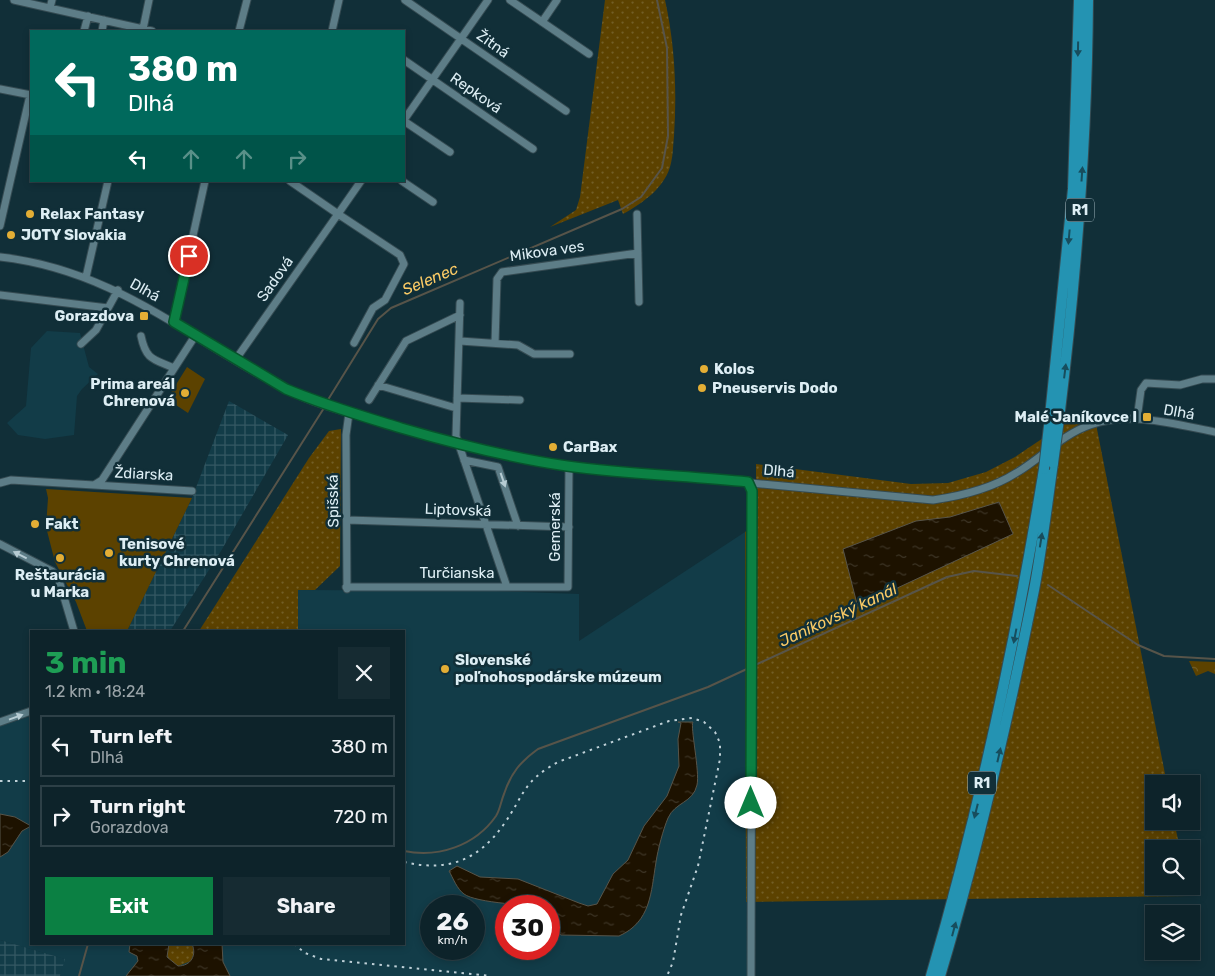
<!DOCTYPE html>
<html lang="en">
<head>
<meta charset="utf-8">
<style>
  body { margin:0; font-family:Rubik,sans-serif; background:#162b32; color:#f1f3f6; height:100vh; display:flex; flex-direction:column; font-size:19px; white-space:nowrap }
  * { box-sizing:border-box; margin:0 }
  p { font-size:16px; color:#9aa4a8 }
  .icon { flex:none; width:28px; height:28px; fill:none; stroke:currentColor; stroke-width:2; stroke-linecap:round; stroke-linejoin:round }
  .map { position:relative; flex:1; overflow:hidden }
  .drawer { position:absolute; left:30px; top:630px; width:375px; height:315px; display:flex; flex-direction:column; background:#0d232a; border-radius:0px; box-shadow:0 2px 8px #0003,0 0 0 1px #2d4047 }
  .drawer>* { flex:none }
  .banner { position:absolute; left:30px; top:30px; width:375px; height:152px; border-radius:0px; box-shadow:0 2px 8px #0003,0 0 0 1px #2d4047; background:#00695c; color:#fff; overflow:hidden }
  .buttons { position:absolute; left:1145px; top:775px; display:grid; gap:10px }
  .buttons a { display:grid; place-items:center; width:55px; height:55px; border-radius:0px; background:#0d232a; box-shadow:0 2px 8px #0003,0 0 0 1px #2d4047; font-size:25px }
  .speed { position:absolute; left:420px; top:895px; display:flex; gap:10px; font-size:25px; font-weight:700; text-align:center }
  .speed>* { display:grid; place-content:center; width:65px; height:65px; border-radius:50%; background:#0d232a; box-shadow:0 2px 8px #0003,0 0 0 1px #2d4047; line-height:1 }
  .speed small { font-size:12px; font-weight:400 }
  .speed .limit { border:8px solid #d22; background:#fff; color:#111 }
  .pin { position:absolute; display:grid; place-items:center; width:42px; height:42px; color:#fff; margin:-21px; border:2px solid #fff; border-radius:50%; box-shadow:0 1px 5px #0007 }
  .me { position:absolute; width:55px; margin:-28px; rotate:0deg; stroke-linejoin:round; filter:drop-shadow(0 0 4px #0008) }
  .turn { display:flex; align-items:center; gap:18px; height:105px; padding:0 15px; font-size:22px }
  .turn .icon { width:65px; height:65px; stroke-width:2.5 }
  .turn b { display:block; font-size:35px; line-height:42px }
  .lanes { display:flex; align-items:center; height:48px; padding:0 15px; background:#0003; justify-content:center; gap:25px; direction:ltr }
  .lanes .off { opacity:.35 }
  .round { display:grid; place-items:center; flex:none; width:52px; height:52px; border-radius:0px; background:#162b32 }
  .overview { display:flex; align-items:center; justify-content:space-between; height:85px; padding:0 15px }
  h1 { font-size:30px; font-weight:700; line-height:38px; color:#1e9e55 }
  .cta { display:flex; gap:10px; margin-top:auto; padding:10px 15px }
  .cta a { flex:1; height:58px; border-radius:0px; background:#0b8043; color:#fff; font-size:20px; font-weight:700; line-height:58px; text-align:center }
  .cta a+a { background:#162b32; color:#f1f3f6 }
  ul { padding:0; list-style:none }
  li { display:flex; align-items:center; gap:15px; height:62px; margin:0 10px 8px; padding:0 5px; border:2px solid #2d4047; border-radius:0px }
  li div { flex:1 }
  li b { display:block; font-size:19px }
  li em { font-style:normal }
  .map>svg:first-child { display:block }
  .built { fill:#123c48; fill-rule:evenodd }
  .industrial { fill:url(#industrial-grid) }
  .grass { fill:url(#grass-dots) }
  .forest { fill:url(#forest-crowns) }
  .garden { fill:#5c4200 }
  .water { fill:url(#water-ripples); stroke:#575449 }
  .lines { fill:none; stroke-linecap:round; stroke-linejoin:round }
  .stream { stroke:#575449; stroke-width:2 }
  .minor-casing { stroke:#354b52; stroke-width:9 }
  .highway-casing { stroke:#354b52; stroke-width:12 }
  .minor { stroke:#5d7d87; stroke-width:7 }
  .highway { stroke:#2493b2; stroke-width:10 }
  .rail { stroke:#bfd1d8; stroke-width:2; stroke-dasharray:2.5 5; stroke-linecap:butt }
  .highway-bridge-casing { stroke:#354b52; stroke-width:12; stroke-linecap:butt }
  .highway-bridge { stroke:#2493b2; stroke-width:10 }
  .oneway { fill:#174d5d }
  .oneway2 { fill:#b7ccd3 }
  .route-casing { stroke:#07532c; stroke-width:12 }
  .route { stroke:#0b8043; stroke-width:9 }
  .poi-dot { fill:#e3ae35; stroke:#112f38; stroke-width:2 }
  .labels { text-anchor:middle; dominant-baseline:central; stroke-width:5; stroke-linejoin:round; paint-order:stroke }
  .shield { fill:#112f38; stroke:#a0b5bc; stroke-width:1 }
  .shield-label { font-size:14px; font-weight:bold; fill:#ddeef4 }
  .street-label { font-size:15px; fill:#ddeef4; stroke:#112f38 }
  .poi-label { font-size:15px; font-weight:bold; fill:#ddeef4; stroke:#112f38; text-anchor:start }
  .water-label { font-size:16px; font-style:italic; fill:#faca65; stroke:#112f38 }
</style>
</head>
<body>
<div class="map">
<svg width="1215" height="976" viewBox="0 0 1215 976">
  <defs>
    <pattern id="industrial-grid" width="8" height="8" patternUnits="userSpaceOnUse" patternTransform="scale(1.25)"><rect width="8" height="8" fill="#123c48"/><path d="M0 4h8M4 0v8" fill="none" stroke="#345863"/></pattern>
    <pattern id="grass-dots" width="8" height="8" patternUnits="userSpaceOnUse" patternTransform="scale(1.25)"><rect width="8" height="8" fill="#5c4200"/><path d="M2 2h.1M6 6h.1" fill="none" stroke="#735e26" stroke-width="1.8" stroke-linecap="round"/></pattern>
    <pattern id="forest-crowns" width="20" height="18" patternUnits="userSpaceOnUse" patternTransform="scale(1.25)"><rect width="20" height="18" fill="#5c4200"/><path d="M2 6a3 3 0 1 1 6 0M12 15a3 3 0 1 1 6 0" fill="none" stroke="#735e26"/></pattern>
    <pattern id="water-ripples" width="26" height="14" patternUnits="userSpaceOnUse" patternTransform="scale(1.25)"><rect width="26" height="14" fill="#1d1200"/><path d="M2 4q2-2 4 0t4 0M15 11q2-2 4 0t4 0" fill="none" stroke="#3d3526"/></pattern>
  </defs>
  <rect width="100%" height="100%" fill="#112f38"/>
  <path class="built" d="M47,331l33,2 9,34 9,7 -16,15 -5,7 -3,39 -29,4 -27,-4 -11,-12 19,-17 5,-58z
    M745,532l2,444h-687l4,-17 -64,-19v-214l31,-10v228h373v-313h-106v-41l198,1 83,3v47zM431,906h43v43h-43zM506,906h43v43h-43z"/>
  <path class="industrial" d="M229,401l59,34 -67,116 -51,80h-43l65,-133z
    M0,940l65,19 -5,17h-60z"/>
  <path class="grass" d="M605,0h60c10,45 12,91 9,136 -1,9 -1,19 -3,27 -5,24 -28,40 -48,51l-5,-14 -68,27 26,-17 4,-13z
    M1094,414l73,370h-13v37h20l6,28h-26v37h33l2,10 -443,6 -1,-370 11,-9v-59l155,20 37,-1 38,-11 29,-15 61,-41z
    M341,429l-1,137 -25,24h-17v41h-99l110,-173 20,-27z
    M169,944h23l2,9 -3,8 -13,5c-10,-4 -14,-12 -9,-22z"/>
  <path class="forest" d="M1189,661l26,1v12l-7,-3 -12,5z"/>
  <path class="garden" d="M187,367l18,12 -17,34 -21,-14z
    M46,489l146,9 -65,133h-40l-11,-29 -21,-40 -9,-35 2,-29z"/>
  <path class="water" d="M999,502l14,32 -120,56 -36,14 -14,-55 73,-28 34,-4z
    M678,722h15c-3,4 7,50 4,63 -4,18 -22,17 -29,33 -5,12 -10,31 -12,44 -5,30 -5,60 -37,74l-58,-1 -12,-8v-21c-17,0 -73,-3 -85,-12 -7,-5 -11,-16 -15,-23l8,-5 23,11 38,2 61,24 9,3 9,-2 16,-30 15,-14 16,-34 23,-30 12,-30 -1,-27 3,-16z
    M0,814l15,3 16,9 -9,5 -14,21 -8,5z
    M130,944h39l-2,13 11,9c13,0 19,-11 14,-22h30l1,18 7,14h-104l12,-15 -1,-5 -8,-4z"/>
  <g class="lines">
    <path class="stream" d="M326,403l52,-84 13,-11 231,-99 19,-12 21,-29 6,-32 -1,-88 -10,-48
      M1048,585l90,60 26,11 51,3
      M183,631l141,-223
      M753,666l194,-89 27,-6 43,5
      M404,851c34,7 71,-5 92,-35 4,-6 5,-15 8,-22 7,-21 16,-32 34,-45l170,-62 41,-19
      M79,976l9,-32"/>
    <defs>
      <path id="minor" d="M14,0l138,31
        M405,0l161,111
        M510,0l79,54
        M50,8l2,-8
        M542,22l15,-22
        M143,29l6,-29
        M84,31l4,-15
        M102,31l2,-11
        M239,31l8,-31
        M332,31l7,-31
        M404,60l129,89
        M0,89l31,6
        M404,120l84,-120
        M404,121l46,31
        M402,181l31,21
        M637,214l2,88
        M0,226l30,-131
        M0,257c116,13 187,81 286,132 32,17 69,25 103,35 60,17 119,33 180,42l364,34c28,-4 58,-11 83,-27 26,-15 45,-38 74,-48 40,-14 85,-1 125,7
        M86,277l22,-96
        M0,295l108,13
        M460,303l-4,133 51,151
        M174,322l31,-141
        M141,336c5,24 12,23 33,32
        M460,341l58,4 16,9h36
        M354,343l19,-35 12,-8 19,-36 -4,-9 -62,-41 23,-33
        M495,343l2,-64 5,-7 136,-19
        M81,344l15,-14 22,-40
        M236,359l102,-145 -48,-33
        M378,385l78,23
        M457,398l63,2
        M369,400l37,-59 54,-26
        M1137,419l4,-29 5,-7 34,2 22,-6h13
        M464,460l34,7 20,59
        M748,482l4,9 -1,485
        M0,483l11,-3 83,5 8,-5 93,-144
        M94,485l98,6
        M347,520l222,7
        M0,544l52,27 6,6 16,54
        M346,587h222l1,-121
        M347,589l-1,-154 3,-22
        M0,722l31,-11"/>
      <path id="highway" d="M1059,419c17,-139 28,-279 29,-419
        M1049,426l24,-237 6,-189
        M931,976c49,-167 85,-336 113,-507
        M940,976c38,-127 68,-256 94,-386 8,-42 13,-85 19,-127"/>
    </defs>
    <use href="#minor" class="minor-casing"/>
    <use href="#highway" class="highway-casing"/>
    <use href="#minor" class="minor"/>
    <use href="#highway" class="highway"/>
    <path class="rail" d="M0,781h31
      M404,862c43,10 74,-1 100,-38 21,-30 18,-42 54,-62l111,-41 23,-3 12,4 11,10 5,11v16l-22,107 -17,49 -8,47 -6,14
      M294,944l11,9 16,6 170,17"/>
    <defs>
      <path id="highway-bridge" d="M1053,463l6,-44
        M1044,469l5,-43"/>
    </defs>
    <use href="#highway-bridge" class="highway-bridge-casing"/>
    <use href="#highway-bridge" class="highway-bridge"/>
  </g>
  <defs><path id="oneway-solid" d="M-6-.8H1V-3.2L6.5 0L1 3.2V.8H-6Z" transform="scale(1.25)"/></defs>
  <g class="oneway">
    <use href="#oneway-solid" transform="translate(1078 49) rotate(91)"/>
    <use href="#oneway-solid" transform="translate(1082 174) rotate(-86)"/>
    <use href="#oneway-solid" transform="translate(1069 237) rotate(95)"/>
    <use href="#oneway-solid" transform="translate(1065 371) rotate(-83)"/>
    <use href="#oneway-solid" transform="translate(1041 540) rotate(-81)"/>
    <use href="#oneway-solid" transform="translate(1015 636) rotate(101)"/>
    <use href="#oneway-solid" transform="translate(999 755) rotate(-77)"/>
    <use href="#oneway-solid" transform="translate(976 811) rotate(104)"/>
    <use href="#oneway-solid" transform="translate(954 929) rotate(-75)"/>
  </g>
  <g class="oneway2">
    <use href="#oneway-solid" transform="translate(503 480) rotate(71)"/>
    <use href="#oneway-solid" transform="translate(20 555) rotate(-153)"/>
    <use href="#oneway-solid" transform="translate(16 717) rotate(-20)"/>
  </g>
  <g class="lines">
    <defs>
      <path id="route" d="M189,256l-15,66 112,67c38,16 76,27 115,39 55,16 110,30 166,38 60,8 121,10 181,16l4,9 -1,312"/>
    </defs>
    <use href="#route" class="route-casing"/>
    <use href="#route" class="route"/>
  </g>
  <g class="poi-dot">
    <circle cx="30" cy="214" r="5"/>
    <circle cx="11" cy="235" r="5"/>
    <rect x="139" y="311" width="10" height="10" rx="2.5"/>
    <circle cx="704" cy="369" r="5"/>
    <circle cx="702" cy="388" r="5"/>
    <circle cx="185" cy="393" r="5"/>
    <rect x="1142" y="412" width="10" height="10" rx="2.5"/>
    <circle cx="553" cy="447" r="5"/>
    <circle cx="35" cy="524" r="5"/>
    <circle cx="109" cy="553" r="5"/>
    <circle cx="60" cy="558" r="5"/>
    <circle cx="445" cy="669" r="5"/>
  </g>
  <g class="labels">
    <g class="shield">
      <rect x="1066" y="198.5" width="28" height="23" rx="4"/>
      <rect x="968" y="771.5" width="28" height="23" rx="4"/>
    </g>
    <g class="shield-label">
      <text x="1080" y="210">R1</text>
      <text x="982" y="783">R1</text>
    </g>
    <g class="street-label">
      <text transform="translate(493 44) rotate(35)">Žitná</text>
      <text transform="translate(476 93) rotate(35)">Repková</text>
      <text transform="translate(547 251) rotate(-8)">Mikova ves</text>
      <text transform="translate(275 279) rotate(-55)">Sadová</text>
      <text transform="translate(145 290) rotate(29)">Dlhá</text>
      <text transform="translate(1179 412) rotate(10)">Dlhá</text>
      <text transform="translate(779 471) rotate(5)">Dlhá</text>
      <text transform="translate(144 474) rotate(3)">Ždiarska</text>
      <text transform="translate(333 501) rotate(-91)">Spišská</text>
      <text transform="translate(458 510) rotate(2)">Liptovská</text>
      <text transform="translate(555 527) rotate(-90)">Gemerská</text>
      <text x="457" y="573">Turčianska</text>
    </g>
    <g class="poi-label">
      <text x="40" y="214">Relax Fantasy</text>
      <text x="21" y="235">JOTY Slovakia</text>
      <text x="134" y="316" text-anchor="end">Gorazdova</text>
      <text x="714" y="369">Kolos</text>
      <text x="175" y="384" text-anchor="end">Prima areál<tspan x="175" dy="17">Chrenová</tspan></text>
      <text x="712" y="388">Pneuservis Dodo</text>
      <text x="1137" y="417" text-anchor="end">Malé Janíkovce I</text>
      <text x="563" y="447">CarBax</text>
      <text x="45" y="524">Fakt</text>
      <text x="119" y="544">Tenisové<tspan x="119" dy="17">kurty Chrenová</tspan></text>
      <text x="60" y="575" text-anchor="middle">Reštaurácia<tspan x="60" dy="17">u Marka</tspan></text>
      <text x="455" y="660">Slovenské<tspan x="455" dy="17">poľnohospodárske múzeum</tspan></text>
    </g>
    <g class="water-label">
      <text transform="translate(430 279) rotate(-23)">Selenec</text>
      <text transform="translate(838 615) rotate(-25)">Janíkovský kanál</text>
    </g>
  </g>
</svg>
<div class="buttons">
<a><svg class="icon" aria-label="sound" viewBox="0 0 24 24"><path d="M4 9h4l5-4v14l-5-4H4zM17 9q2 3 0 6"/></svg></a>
<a><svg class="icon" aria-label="search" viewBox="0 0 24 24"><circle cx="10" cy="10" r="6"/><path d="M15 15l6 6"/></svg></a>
<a><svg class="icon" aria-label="layers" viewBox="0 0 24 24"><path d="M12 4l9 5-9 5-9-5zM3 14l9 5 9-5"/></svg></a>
</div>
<div class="speed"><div>26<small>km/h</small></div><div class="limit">30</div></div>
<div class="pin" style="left:189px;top:256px;background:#d93025"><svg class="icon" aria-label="arrive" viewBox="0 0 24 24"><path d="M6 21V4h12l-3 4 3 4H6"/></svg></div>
<svg class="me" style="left:751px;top:803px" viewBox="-20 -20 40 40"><circle r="19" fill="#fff"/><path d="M0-13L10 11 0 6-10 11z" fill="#0b8043"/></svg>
<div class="banner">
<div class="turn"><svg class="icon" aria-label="left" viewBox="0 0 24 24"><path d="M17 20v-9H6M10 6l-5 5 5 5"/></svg><div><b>380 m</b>Dlhá</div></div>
<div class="lanes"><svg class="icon" aria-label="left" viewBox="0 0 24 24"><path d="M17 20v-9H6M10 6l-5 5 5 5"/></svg><svg class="icon off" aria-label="ahead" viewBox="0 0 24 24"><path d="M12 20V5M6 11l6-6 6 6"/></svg><svg class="icon off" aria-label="ahead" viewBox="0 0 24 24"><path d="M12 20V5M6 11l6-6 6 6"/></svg><svg class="icon off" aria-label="right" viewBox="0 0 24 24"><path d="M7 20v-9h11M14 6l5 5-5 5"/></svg></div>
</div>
<section class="drawer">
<div class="overview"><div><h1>3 min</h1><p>1.2 km · 18:24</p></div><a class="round"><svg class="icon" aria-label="close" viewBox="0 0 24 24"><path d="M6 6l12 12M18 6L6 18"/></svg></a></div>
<ul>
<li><svg class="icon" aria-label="left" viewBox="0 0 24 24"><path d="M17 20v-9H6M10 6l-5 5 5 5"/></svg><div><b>Turn left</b><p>Dlhá</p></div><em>380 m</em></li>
<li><svg class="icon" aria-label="right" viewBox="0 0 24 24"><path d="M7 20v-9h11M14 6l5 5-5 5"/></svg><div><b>Turn right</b><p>Gorazdova</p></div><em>720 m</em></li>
</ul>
<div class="cta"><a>Exit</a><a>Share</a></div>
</section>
</div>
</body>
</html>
